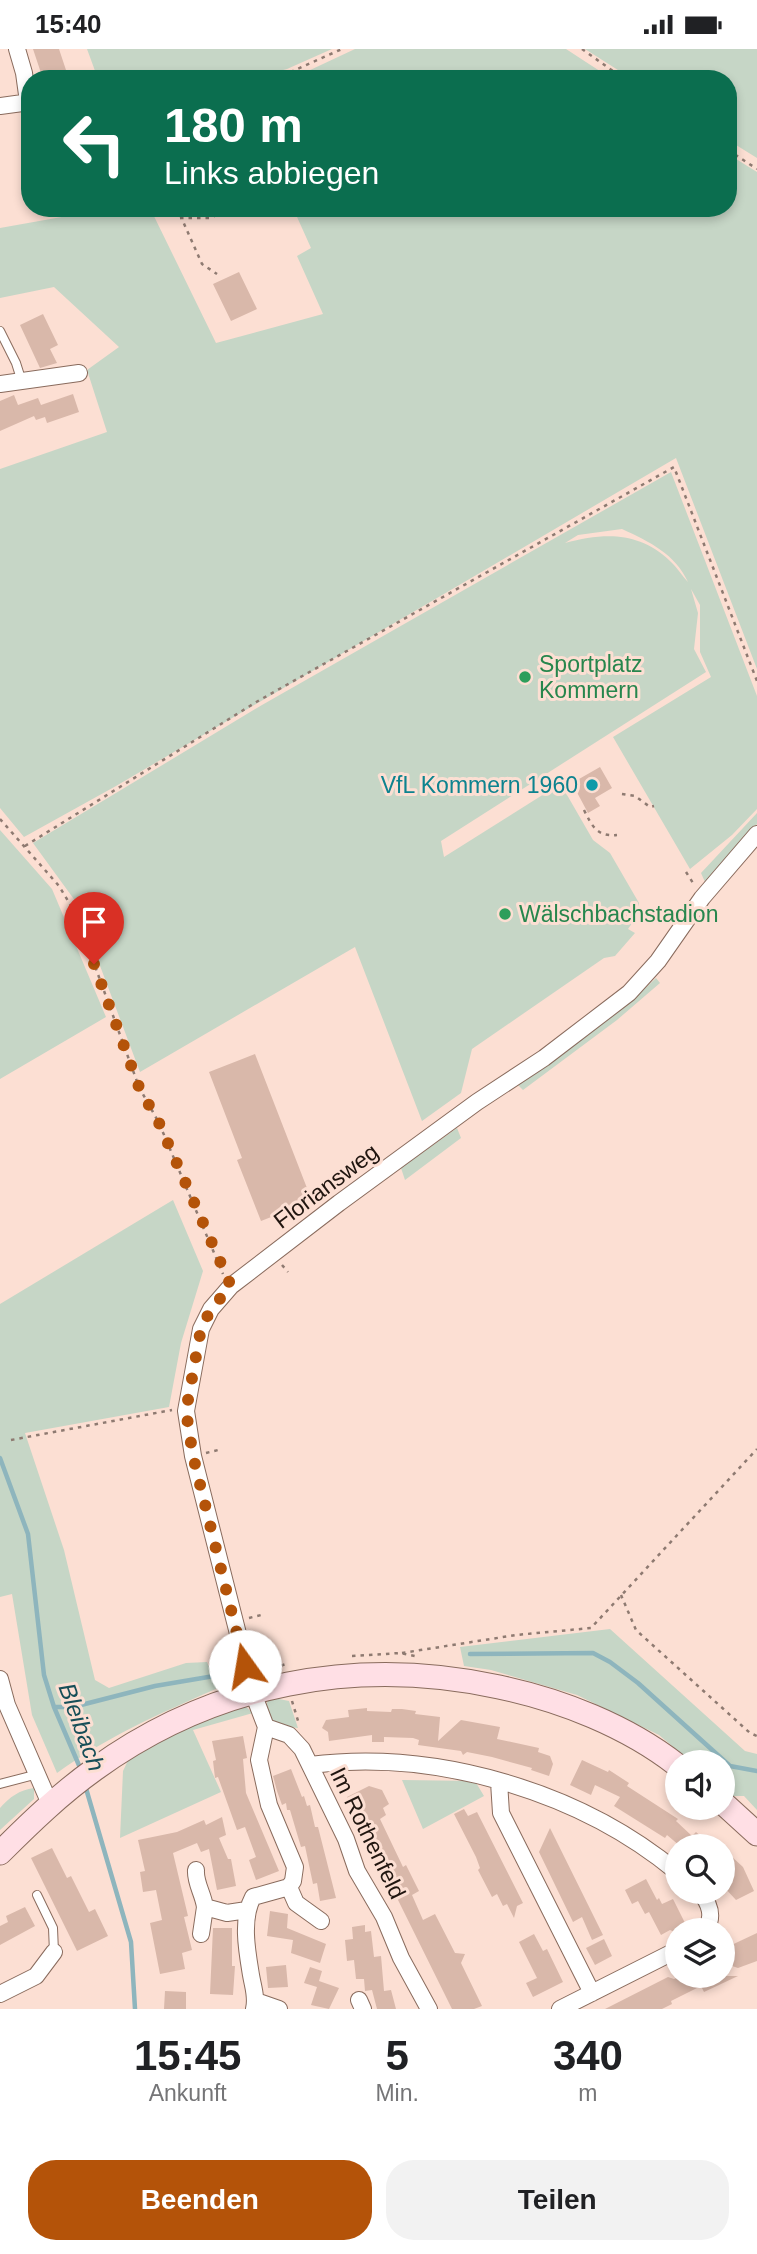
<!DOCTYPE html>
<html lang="de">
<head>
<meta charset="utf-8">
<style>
  body { margin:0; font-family:Helvetica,sans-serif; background:#f2f2f2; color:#202124; height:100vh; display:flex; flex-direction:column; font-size:26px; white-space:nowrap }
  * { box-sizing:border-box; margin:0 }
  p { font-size:23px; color:#757577 }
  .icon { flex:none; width:38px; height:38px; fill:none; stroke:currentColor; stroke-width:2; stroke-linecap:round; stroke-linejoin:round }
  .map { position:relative; height:1960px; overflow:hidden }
  .sheet { display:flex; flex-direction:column; background:#fff; flex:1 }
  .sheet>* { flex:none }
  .guide { position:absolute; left:21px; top:21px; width:716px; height:147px; border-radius:28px; box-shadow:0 4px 10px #0003; background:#0b6e4f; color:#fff; overflow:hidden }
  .buttons { position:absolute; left:665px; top:1701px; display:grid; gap:14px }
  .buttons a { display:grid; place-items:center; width:70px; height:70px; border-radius:50%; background:#fff; box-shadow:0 4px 10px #0003; font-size:35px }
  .pin { position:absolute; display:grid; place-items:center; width:60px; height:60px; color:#fff; margin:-72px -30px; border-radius:50% 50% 50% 0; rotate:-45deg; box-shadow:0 0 7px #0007 }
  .pin .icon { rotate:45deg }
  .me { position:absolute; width:77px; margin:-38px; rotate:347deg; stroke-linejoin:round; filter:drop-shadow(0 0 5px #0008) }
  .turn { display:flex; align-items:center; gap:24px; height:147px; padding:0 28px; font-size:32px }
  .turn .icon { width:91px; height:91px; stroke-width:2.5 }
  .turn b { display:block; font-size:49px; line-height:60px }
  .eta { display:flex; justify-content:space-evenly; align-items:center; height:119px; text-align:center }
  .eta b { font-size:42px; font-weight:700; line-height:49px }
  .primary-button { display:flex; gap:14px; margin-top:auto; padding:14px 28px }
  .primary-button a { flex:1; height:80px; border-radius:28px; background:#b45309; color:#fff; font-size:28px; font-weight:700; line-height:80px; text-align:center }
  .primary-button a+a { background:#f2f2f2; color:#202124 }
  .status { display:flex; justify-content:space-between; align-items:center; height:49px; padding:0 35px; background:#fff; direction:ltr }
  .status svg { height:19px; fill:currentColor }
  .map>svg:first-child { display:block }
  .green { fill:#c6d6c6; fill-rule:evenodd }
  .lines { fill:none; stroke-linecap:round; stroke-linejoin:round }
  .stream { stroke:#8eb5bd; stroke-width:4.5 }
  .building { fill:#d9b8aa }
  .lane-casing { stroke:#896b5d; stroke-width:10 }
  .street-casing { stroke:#896b5d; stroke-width:18 }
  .secondary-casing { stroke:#896b5d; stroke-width:25 }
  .path { stroke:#8e7a71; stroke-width:2.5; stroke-dasharray:3.5 5; stroke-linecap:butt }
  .lane { stroke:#fff; stroke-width:8 }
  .street { stroke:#fff; stroke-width:16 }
  .secondary { stroke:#ffdfe5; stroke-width:23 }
  .route { stroke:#b45309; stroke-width:12; stroke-dasharray:0 21.6 }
  .leisure-dot { fill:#2e9e5b; stroke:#fcdfd3; stroke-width:2.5 }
  .culture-dot { fill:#0f9aa8; stroke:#fcdfd3; stroke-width:2.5 }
  .labels { text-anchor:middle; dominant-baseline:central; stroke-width:6; stroke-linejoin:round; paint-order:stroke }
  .leisure-label { font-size:23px; fill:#27864d; stroke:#fcdfd3; text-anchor:start }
  .culture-label { font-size:23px; fill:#0d838f; stroke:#fcdfd3; text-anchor:end }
  .street-label { font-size:23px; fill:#20150f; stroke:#fcdfd3 }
  .water-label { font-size:24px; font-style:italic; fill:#174e58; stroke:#fcdfd3 }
</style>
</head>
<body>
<div class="status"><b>15:40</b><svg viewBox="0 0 49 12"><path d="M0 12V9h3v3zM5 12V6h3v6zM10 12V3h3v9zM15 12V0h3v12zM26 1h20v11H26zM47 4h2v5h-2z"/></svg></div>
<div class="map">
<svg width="757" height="1960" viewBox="0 0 757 1960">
  <rect width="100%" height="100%" fill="#fcdfd3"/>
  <path class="green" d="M87,0h245l-45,20 -38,10h-151z
    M355,0h211l46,30h-321z
    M585,0h172v109l-29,-18v-61h-96z
    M728,105l29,18v497l-81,-211 -560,328 -92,51 -24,-29v-339l107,-37 -20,-62 32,-23 -65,-60 -54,11v-70l112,-20h38l66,135 107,-29 -26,-58 14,-8 -18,-40h435z
    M671,423l86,224v113l-25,26 -42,34 -77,-132 98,-60 -11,-25v-47l-9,-16 7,24 -4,36 12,23 -265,169 3,16 108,-68 11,-1 30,52 17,13 29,50 -4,16 -7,10 7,4 -20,23 -11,2 -132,91 -11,44 -39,28 -67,-174 -215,125 -64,-170 -43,-59 229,-138zM622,480c28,13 53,25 66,53 -6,-6 -11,-15 -18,-21 -32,-30 -66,-28 -105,-18l13,-8z
    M757,764v11l-52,58 -4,-9z
    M0,781l52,59 54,128 -106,62z
    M656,929l4,5 -43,37 -94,70 -5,-5 116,-86z
    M457,1079l4,10 -56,42 -4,-12z
    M173,1151l30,71 -22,72 -12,64 -144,26 39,117 31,130 14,8 77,-25 21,-1 11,26c-59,26 -108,47 -161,85l-25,-58 -20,-121 -12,3v-293z
    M610,1580l135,122 12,3v56l-13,-14h-13l-8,-7v-27h-32l-32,-27 -82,-40 -86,-25 -27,-4 -4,-19z
    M276,1645l3,5 10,2 9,27 -25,-3 -8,-17 4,-10z
    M232,1658h14l7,6 -60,17 28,62 -101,46 3,-67 9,-19z
    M402,1731l73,1 9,15 -61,33z
    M34,1739v11l-34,31v-22c10,-11 19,-18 34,-20z"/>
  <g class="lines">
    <path class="stream" d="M0,1409l28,76 16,141 10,32 27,63
      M470,1605l123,-1 17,9 28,21 92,83 27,5
      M81,1656l74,-19 65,-11
      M54,1658h11
      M85,1736l46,157 4,67"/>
  </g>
  <path class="building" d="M33,0h26l10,30h-26z
    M239,223l18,37 -26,12 -18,-37z
    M43,265l15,31 -8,4 7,14 -17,5 -20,-43z
    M73,345l6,18 -32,11 -2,-6 -9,3 -2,-4 -34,15v-30l14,-6 4,10 20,-7 3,7z
    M600,718l12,21 -17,10 5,8 -12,7 -16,-30z
    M255,1005l57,147 -51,20 -24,-61 5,-2 -33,-86z
    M367,1659v3l24,1 1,-3h10l14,2 -1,3 25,3 -2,24 23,-21 39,7 -3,12 42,9 -1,4 12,4 3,8 -4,12 -18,-6 1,-2 -40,-11 -25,-5 -4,3 -2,-4 -43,-6 1,-5 -6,-2 -29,-1v5h-12v-7l-43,6 -1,-9 -6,-4 4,-8 23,-3 -1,-7z
    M243,1687l4,22 -4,1 3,34 33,78 -23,9 -7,-20 7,-3 -11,-30 -8,3 -19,-53 -3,1 -2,-17 3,-1 -4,-19z
    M582,1711l26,12 1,-2 20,13 -2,3 51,33 -2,2 16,15 4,-4 16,14h-32l-13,-11 -2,3 -51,-32 6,-9 -25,-12 -4,10 -21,-10z
    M291,1720l11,28 2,-1 3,10 3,-1 5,22h3l18,71 -16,3 -3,-18 -4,1 -8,-38 -4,1 -11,-37h-3l-1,-7 -4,2 -5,-14 -4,-15z
    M369,1737l13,4 7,14 -6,4 3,7 -6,4 23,48 3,-2 13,26 -7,4 11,25 12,-6 20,39 10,1 -4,9 21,43 -8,3h-22l-105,-212z
    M464,1760l4,7 9,-4 46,91 -6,3 -3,12 -7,-14 -4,2 -6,-12 -5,3 -14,-27 2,-2 -4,-11 -22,-43z
    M222,1768l4,18 -7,3 9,21h3l5,27 -19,4 -8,-41 -8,3 -4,-9 -24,10 15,63 -4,1 8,33 -10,3 3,16 -25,5 -10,-51 12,-3 -6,-30 -13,2 -3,-20 5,-1 -7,-31 39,-8 27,-12 2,5z
    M550,1779l53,107 -11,5 -10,-23 -9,5 -34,-70z
    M52,1799l15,30 4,-2 18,36 6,-3 13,27 -31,15 -46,-93z
    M731,1807l12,11 11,24 -18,9 -13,-14v-22z
    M646,1830l11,21 2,-2 3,6 11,-5 12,24 -4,2 -4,8 -7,-3 -9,5 -12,-23 -4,2 -7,-13 -6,3 -7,-14z
    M25,1858l10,19 -35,19v-19l8,-4 -2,-6z
    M270,1862l18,3 -1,14 39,16 -6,19 -29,-10 2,-13 -26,-4z
    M365,1876v7l6,-1 3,26 7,-1 3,35 7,-1 5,19h-19l-5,-19 -7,1 -1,-12h-8l-2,-19 -7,1 -2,-21 8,-1 -1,-12z
    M213,1879h19v38h3l-2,29 -23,-1z
    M757,1884v28l-19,7 -12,-4 -3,-15z
    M534,1885l9,17 4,-2 16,33 -30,15 -7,-14 11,-5 -18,-36z
    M604,1890l8,17 -17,9 -9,-17z
    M286,1916l2,22 -20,1 -2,-21z
    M310,1918l12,4 -3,10 20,7 -10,21 -18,-4 6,-18 -13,-4z
    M681,1927h57l-34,16 -3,-6 -30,15 1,3 -10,5h-57l63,-32 6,2z
    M165,1942l21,1v17h-22z"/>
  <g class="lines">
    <defs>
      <path id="lane" d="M0,282l16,32 6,19
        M0,1735l38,-10
        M37,1846l16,33 1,24"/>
      <path id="street" d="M17,0l7,24 4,29
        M0,57l30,-4
        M0,335l79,-11
        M0,1630l7,26 43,99
        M310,1716c126,-16 269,26 367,107
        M499,1733l2,31 91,180
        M196,1821c-1,13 7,23 9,37l22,6 20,-3
        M289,1838l7,16 25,18
        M700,1843c10,12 14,24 6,38
        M201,1885l4,-27
        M0,1945l36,-18 18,-24
        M359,1951l4,9
        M256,1952l23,8
        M254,1960c3,-12 -1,-22 -3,-34 -4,-24 -10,-56 2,-78l36,-10 4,-6 2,-14 -26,-62 -10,-45 7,-33
        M429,1960l-28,-51 -17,-41 -27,-46 -11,-32 -44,-90 -13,-14 -23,-8 -13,-34 -60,-237 -7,-45 15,-82 10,-20 20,-23 108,-83 138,-101 67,-44 85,-65 29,-32 44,-63 55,-64
        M560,1960l117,-59"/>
      <path id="secondary" d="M723,1754l34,31
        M0,1804c30,-30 60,-59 95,-84 119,-86 261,-113 404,-82 62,13 128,39 178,78"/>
    </defs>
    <use href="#lane" class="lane-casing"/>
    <use href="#street" class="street-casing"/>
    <use href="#secondary" class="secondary-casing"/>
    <path class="path" d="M582,0l42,30
      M275,30l67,-30
      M728,101l29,19
      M177,159l25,56 15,10
      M180,169h31l15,-10
      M622,745l13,2 15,11 4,-1
      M584,761c8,16 13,27 33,25
      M0,770l59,67 17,28 63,173 20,36 64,151
      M25,797l233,-145 416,-234 83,214
      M686,823l7,11
      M282,1216l6,7
      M11,1391l161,-30
      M206,1404l12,-3
      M621,1546l15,35 114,103 7,3
      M249,1569l12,-3
      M402,1604l114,-18 75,-7 166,-179
      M352,1607l48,-3 15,3
      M273,1619l13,-4
      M292,1652l7,23"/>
    <use href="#lane" class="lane"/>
    <use href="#street" class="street"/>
    <use href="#secondary" class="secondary"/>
  </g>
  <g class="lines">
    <path class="route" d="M94,915l45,123 20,36 72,163 -20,23 -10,20 -15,82 7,45 52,210"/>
  </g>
  <g class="leisure-dot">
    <circle cx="525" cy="628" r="7"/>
    <circle cx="505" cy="865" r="7"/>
  </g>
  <circle class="culture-dot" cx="592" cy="736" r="7"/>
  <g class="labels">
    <g class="leisure-label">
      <text x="539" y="615">Sportplatz<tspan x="539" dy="26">Kommern</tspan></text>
      <text x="519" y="865">Wälschbachstadion</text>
    </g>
    <g class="culture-label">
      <text x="578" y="736">VfL Kommern 1960</text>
    </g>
    <g class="street-label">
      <text transform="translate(326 1137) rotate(-37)">Floriansweg</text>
      <text transform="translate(368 1784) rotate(64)">Im Rothenfeld</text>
    </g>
    <g class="water-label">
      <text transform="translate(82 1678) rotate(70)">Bleibach</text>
    </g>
  </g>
</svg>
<div class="buttons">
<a><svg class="icon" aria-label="sound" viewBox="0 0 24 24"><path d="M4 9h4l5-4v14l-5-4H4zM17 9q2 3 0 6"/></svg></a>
<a><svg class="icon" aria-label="search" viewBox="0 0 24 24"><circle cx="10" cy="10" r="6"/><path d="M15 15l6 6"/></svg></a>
<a><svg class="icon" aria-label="layers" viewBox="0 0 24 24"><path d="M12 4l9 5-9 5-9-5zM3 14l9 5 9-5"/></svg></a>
</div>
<div class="pin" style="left:94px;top:915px;background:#d93025"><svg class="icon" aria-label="arrive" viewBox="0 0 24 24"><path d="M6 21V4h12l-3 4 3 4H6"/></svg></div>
<svg class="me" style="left:245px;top:1617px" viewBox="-20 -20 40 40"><circle r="19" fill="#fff"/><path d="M0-13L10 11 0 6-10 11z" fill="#b45309"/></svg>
<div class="guide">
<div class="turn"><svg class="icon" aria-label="left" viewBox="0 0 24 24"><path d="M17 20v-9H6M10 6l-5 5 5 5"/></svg><div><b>180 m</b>Links abbiegen</div></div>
</div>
</div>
<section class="sheet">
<div class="eta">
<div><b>15:45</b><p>Ankunft</p></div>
<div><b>5</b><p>Min.</p></div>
<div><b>340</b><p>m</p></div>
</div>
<div class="primary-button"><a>Beenden</a><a>Teilen</a></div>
</section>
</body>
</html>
